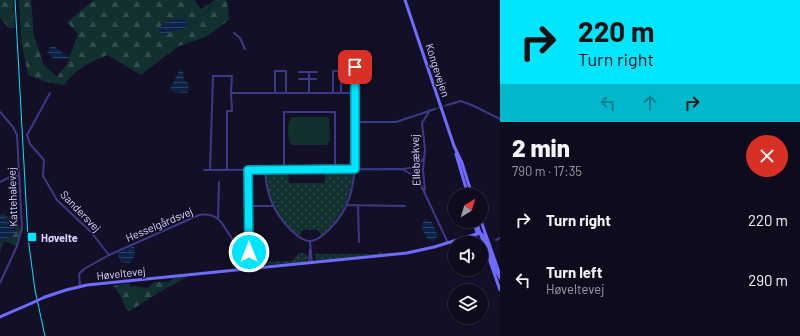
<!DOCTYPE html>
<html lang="en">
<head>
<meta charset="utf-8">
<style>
  body { margin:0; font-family:Barlow,sans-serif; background:#171425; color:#f1f3f6; height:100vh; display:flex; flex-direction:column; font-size:15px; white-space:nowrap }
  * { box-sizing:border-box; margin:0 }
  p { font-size:13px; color:#9b9ba3 }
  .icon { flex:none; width:22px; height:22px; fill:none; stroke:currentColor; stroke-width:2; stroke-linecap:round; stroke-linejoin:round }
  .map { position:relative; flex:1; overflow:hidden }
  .details { display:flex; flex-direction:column; background:#0e0b1c; width:300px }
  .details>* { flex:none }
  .guide { background:#00e5ff; color:#111; overflow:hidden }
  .needle { width:26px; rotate:38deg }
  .tools { position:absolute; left:448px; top:188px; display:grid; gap:8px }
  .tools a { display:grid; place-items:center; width:40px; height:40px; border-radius:50%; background:#0e0b1c; box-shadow:0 1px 3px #0004,0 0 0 1px #2e2b3b; font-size:20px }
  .pin { position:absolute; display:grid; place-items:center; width:34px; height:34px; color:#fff; margin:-17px; border-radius:8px; box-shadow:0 2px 6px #0006 }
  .me { position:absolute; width:44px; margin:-22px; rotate:0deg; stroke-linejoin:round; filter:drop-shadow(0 0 3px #0008) }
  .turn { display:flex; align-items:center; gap:14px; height:84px; padding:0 12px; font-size:18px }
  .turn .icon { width:52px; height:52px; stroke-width:2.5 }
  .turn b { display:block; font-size:28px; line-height:34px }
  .lanes { display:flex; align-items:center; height:38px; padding:0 12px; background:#0003; justify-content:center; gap:20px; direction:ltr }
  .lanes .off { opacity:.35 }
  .round { display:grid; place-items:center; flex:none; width:42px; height:42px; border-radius:21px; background:#171425 }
  .headline { display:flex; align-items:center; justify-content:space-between; height:68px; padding:0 12px }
  h1 { font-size:24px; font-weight:800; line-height:30px }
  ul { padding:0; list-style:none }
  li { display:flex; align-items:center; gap:12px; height:60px; padding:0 12px }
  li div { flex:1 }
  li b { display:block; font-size:15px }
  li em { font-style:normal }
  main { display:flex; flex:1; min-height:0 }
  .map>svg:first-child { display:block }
  .grass { fill:url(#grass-dots) }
  .forest { fill:url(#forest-firs) }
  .pitch { fill:#12302f }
  .water { fill:url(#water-rules) }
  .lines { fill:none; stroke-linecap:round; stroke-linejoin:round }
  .stream { stroke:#0c2248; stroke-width:1 }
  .street-tunnel { stroke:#312d47; stroke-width:2; stroke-dasharray:2 1; stroke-linecap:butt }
  .street { stroke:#3d3a85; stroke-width:2 }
  .secondary { stroke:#6f6bff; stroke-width:3 }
  .tram { stroke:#00e5ff; stroke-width:1 }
  .secondary-bridge { stroke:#6f6bff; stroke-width:3 }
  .route-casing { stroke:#0095a6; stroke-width:10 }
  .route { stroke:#00e5ff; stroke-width:7 }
  .poi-dot { fill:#00e5ff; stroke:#130f26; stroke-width:1.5 }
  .labels { text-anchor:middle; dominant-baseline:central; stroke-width:3; stroke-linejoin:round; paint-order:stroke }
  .street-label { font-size:11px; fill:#d9d4ff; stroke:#130f26 }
  .poi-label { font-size:11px; font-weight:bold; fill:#d9d4ff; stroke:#130f26; text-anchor:start }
</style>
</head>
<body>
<main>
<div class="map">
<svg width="500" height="336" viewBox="0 0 500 336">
  <defs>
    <pattern id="grass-dots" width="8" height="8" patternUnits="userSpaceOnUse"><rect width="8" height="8" fill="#12302f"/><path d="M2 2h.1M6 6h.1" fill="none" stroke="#344d4e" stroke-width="1.8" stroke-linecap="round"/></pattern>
    <pattern id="forest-firs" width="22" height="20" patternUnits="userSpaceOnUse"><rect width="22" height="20" fill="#12302f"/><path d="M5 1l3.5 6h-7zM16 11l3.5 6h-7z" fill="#344d4e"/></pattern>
    <pattern id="water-rules" width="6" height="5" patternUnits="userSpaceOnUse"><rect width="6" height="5" fill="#0c2248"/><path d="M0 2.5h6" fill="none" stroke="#2f4163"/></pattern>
  </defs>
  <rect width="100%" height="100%" fill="#130f26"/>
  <path class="grass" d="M267,171h34l-13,1 1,11h36v-11l-7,-1h33l2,1c-2,27 -12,47 -32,63l-3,-5h-14l-3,1v5c-20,-12 -38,-41 -34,-65z
    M378,252h4l1,2 -62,6h-5l-2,-5 3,-2 1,1h59z
    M253,253v1l6,2 1,3 3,3 29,-1 7,-8c5,0 7,0 9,5l-4,4 -52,4 -2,-2v-9z"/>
  <path class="forest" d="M0,0h13l2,28h-6l-9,-10z
    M19,0h12l3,36 10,29 13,12 10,-13 11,-30 -11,-12 27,-22h100l7,9 14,-9h12l2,20 -23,17 -27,9 -15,11 -23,18 -34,-20c-19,9 -30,12 -43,30l-18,-3 -18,-7 -7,-35z
    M2,214l12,5 9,11 -7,16 -12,-5 -4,11v-13c8,-1 14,-2 16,-10l-8,-10 -6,-2z
    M186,276l1,1 -29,16 -28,18h-3c-4,-9 -6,-17 -14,-25l16,-3 1,3 18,2 6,-6h15l4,-4z"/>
  <path class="pitch" d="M291,117h35l3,1 1,22 -3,5h-36c-4,-6 -4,-22 0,-28z"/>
  <path class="water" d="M178,18l7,1 4,5c-5,5 -10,8 -16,6l-8,5 -6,-3v-4c4,-6 11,-9 19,-10z
    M50,47h5l15,11c-12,2 -15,5 -22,-6z
    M180,69l3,2 1,9 5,4 -1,7 -1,2 -14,-1 -3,-3z
    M0,214l12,8 4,10 -6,5 -10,4z
    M425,220l7,2 6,14 -5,5c-8,0 -12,-13 -10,-20z
    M132,247h2c2,7 1,11 -5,16l-9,-1v-3l-2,-2v-4z"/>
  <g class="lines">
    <path class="stream" d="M189,24l2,1c9,-4 19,-16 24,-25"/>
    <path class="street-tunnel" d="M435,109l12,-4"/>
    <path class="street" d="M234,33l6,5 5,11
      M299,72h18
      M309,72v21
      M299,79h17
      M50,93l-23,42 3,9 14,16 -1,16 14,24 34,32 18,23
      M275,93v-22h11v22
      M333,93v-22h8v22
      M447,105l14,-4 13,5 26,13
      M0,112l13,15 4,8 5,93 -5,18 -17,37
      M354,122h42l39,-13
      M403,169l13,-2 8,-9
      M204,170l198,-1 9,5 8,7 29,62
      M210,170l3,-94h19l-1,17h124
      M227,170v-59h5l-1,-18
      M248,170l1,99
      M265,170c1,23 9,44 26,60 11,11 20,16 33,4 35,-29 31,-65 30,-106 0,-21 1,-41 1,-61
      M284,170v-58h51v57
      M0,182l12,-6h7
      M425,190l-2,-20 2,-21 -3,-26 8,-13
      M347,205l58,1
      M358,205l1,37
      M249,206h24
      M218,219l1,-37
      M496,240l4,-2
      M310,242l2,20
      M309,262l1,-13
      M80,286l-1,-12 5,-5 25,-14 90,-40c25,-4 25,18 39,31 2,3 7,4 11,6"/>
    <path class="secondary" d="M405,0l49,146 8,17 10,32
      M456,154l12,41
      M473,221l4,11 -1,3
      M476,221l24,69
      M481,221l19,54
      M480,233l4,3 9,28 7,14
      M45,297l21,-7 21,-5 320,-32 27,-6 46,-14
      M0,317l32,-14"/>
    <path class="tram" d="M15,0l13,238 7,52 10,46"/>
    <path class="secondary-bridge" d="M32,303l13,-6"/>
  </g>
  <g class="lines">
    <defs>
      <path id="route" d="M249,252l-1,-82 107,-1v-102"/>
    </defs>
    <use href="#route" class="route-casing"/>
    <use href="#route" class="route"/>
  </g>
  <rect class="poi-dot" x="27" y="232" width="10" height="10" rx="2"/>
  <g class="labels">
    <g class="street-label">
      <text transform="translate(438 70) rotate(72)">Kongevejen</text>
      <text transform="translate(415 160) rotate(-92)">Ellebækvej</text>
      <text transform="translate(12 197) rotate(-92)">Kattehalevej</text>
      <text transform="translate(81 211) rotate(46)">Sandersvej</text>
      <text transform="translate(159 224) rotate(-23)">Hesselgårdsvej</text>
      <text transform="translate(121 273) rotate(-6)">Høveltevej</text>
    </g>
    <g class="poi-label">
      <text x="41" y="237">Høvelte</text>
    </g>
  </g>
</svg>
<div class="tools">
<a><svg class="needle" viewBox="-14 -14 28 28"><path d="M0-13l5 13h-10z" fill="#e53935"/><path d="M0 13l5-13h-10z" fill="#9b9ba3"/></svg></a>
<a><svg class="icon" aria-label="sound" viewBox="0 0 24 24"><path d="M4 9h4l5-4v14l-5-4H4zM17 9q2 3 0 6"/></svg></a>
<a><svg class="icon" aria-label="layers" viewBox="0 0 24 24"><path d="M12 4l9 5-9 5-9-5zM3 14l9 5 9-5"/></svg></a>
</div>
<div class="pin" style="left:355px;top:67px;background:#d93025"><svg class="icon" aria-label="arrive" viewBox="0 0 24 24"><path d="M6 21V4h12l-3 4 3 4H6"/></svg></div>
<svg class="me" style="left:249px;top:252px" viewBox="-20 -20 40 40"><circle r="17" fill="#00e5ff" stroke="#fff" stroke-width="3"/><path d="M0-11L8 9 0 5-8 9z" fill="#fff"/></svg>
</div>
<section class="details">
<div class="guide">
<div class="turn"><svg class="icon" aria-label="right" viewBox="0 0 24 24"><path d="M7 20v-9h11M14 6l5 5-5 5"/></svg><div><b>220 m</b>Turn right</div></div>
<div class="lanes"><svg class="icon off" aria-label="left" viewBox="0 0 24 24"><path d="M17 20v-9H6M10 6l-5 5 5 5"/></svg><svg class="icon off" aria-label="ahead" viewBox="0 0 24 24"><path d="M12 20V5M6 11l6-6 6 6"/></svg><svg class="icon" aria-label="right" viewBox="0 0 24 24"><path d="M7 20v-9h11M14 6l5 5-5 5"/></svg></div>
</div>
<div class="headline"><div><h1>2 min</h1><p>790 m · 17:35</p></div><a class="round" style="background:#d93025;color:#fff"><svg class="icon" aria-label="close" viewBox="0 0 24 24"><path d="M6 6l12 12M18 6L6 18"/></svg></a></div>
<ul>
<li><svg class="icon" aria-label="right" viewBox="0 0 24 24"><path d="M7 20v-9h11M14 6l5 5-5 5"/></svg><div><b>Turn right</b></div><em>220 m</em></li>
<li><svg class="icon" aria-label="left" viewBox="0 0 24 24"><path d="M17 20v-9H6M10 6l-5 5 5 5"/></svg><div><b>Turn left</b><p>Høveltevej</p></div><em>290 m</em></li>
</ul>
</section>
</main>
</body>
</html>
